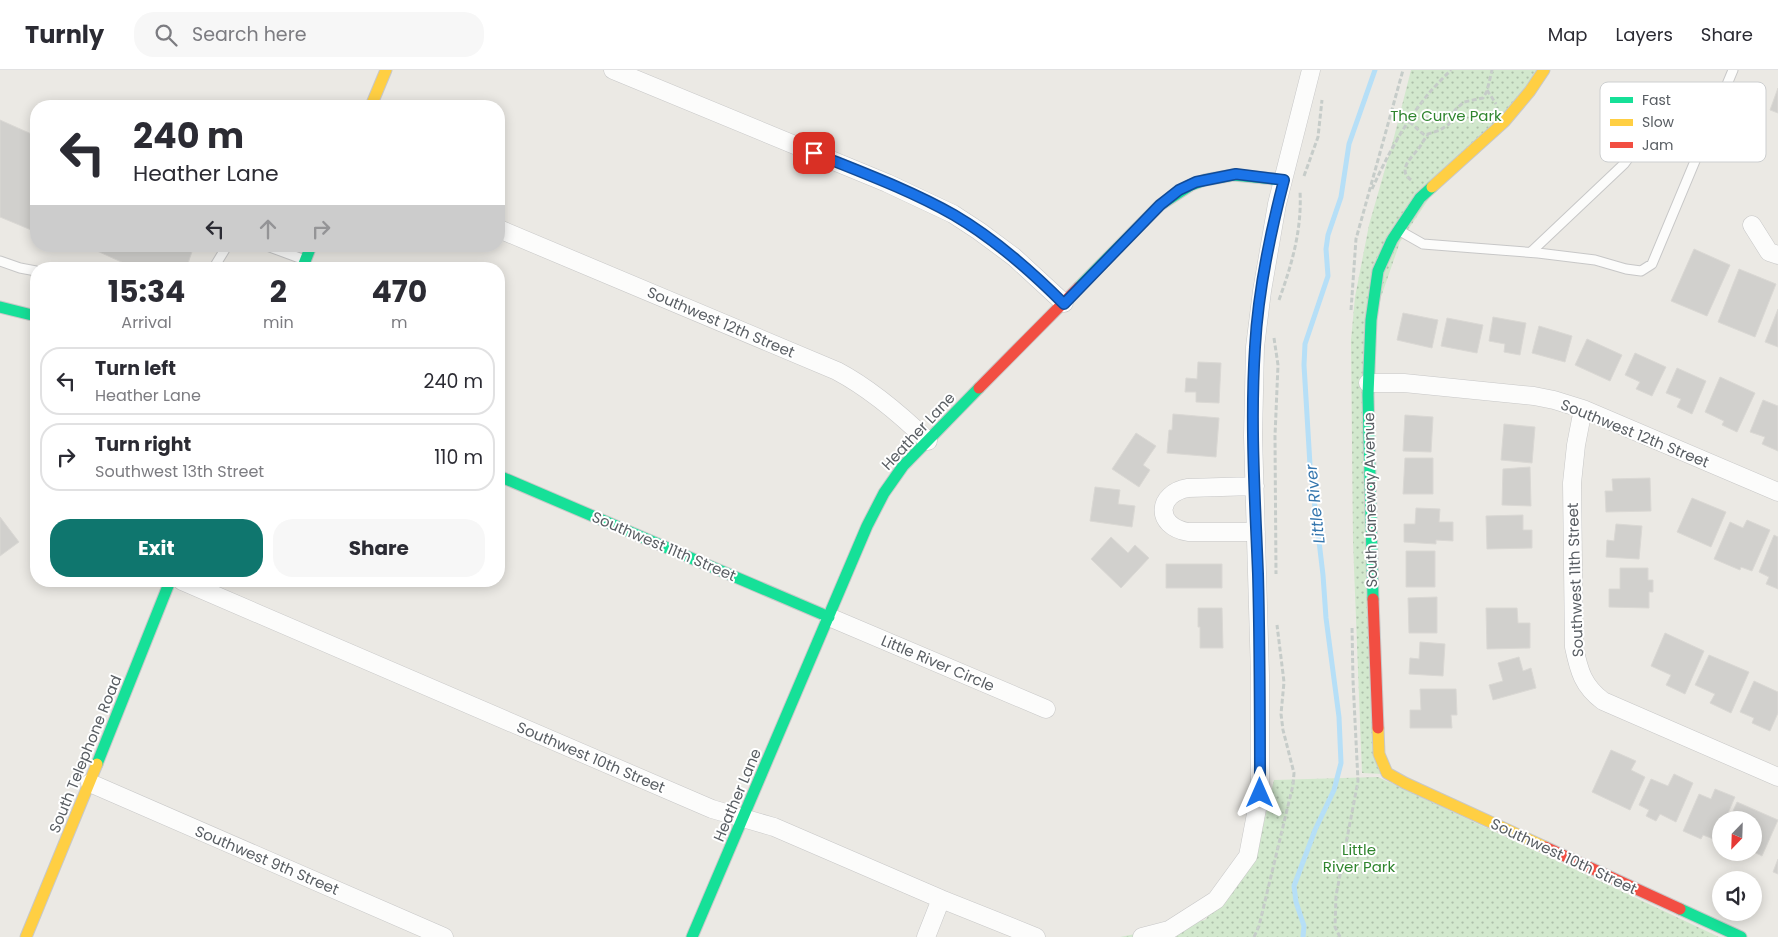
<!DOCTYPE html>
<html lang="en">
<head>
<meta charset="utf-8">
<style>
  body { margin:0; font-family:Poppins,sans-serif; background:#f7f7f7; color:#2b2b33; height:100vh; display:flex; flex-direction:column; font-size:19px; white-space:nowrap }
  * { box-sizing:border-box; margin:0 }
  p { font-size:16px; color:#7c7c81 }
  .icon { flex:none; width:28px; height:28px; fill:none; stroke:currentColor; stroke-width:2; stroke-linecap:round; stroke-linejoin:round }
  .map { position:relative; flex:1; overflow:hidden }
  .side { position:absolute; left:30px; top:192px; width:475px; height:325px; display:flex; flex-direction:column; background:#fff; border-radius:20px; box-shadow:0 2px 12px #0003 }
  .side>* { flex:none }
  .top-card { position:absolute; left:30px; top:30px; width:475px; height:152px; border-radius:20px; box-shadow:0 2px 12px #0003; background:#fff; color:#2b2b33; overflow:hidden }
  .needle { width:32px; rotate:203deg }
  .buttons { position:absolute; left:1712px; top:741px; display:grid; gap:10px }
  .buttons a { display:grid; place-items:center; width:50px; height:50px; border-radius:50%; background:#fff; box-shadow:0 2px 12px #0003; font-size:25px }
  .pin { position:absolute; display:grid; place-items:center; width:42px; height:42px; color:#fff; margin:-21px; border-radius:10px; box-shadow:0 2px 8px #0006 }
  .me { position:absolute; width:55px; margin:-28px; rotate:0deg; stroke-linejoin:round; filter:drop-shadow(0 0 4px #0008) }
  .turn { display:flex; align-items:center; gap:18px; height:105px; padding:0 20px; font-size:22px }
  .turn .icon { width:65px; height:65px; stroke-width:2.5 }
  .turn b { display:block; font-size:35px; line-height:42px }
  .lanes { display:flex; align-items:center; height:48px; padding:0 20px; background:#0003; justify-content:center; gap:25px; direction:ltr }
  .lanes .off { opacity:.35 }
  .eta { display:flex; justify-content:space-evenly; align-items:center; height:85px; text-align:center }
  .eta b { font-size:30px; font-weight:700; line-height:35px }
  .button { display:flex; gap:10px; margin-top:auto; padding:10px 20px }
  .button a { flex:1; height:58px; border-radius:20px; background:#0f766e; color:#fff; font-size:20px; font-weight:700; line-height:58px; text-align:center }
  .button a+a { background:#f7f7f7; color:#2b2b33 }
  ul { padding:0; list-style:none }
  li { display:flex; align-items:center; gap:15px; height:68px; margin:0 10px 8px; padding:0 10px; border:2px solid #e1e1e2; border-radius:20px }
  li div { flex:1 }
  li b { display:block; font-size:19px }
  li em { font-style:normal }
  header { display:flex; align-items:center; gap:30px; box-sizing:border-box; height:70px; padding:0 25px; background:#fff; border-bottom:1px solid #e1e1e2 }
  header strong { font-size:24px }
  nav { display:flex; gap:28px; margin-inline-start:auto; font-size:18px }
  .search { width:350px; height:45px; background:#f7f7f7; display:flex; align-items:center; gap:12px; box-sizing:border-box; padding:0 18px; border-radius:20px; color:#7c7c81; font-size:19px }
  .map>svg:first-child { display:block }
  .park { fill:url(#park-dots) }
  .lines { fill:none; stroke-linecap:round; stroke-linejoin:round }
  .stream { stroke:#b6dff7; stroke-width:5 }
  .building { fill:#d1d0cd; stroke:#dad8d4 }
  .lane-casing { stroke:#c7c7c7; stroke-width:11 }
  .street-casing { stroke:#c7c7c7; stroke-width:19 }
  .fast-casing { stroke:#c8c8c8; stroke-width:13 }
  .slow-casing { stroke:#c8c8c8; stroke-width:13 }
  .jam-casing { stroke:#c8c8c8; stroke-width:13 }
  .path { stroke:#c6ccc9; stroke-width:3; stroke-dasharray:5 2.5; stroke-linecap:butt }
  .lane { stroke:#fcfcfb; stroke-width:9 }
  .street { stroke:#fcfcfb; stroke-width:18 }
  .fast { stroke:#16e098; stroke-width:11 }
  .slow { stroke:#ffcf43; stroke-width:11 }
  .jam { stroke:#f24e42; stroke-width:11 }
  .route-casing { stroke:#114b97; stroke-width:12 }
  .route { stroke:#1a73e8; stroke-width:9 }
  .labels { text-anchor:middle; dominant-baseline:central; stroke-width:4; stroke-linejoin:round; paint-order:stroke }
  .park-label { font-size:15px; fill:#2f852e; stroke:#fff }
  .street-label { font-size:15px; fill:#595e63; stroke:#fff }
  .water-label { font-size:16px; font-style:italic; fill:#3476ae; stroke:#fff }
  .key { fill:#fff; stroke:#cdcfd0; stroke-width:1 }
  .key-label { font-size:14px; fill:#595e63 }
</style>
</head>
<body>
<header>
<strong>Turnly</strong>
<div class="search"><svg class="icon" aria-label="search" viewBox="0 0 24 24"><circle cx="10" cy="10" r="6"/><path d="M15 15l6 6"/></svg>Search here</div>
<nav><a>Map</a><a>Layers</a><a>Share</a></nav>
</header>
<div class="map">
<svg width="1778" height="867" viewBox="0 0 1778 867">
  <defs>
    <pattern id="park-dots" width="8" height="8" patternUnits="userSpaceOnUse" patternTransform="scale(1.25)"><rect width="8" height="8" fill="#d2e8cd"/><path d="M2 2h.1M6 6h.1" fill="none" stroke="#adbfaa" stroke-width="1.8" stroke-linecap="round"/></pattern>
  </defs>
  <rect width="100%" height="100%" fill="#ebe9e4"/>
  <path class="park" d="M1411,0h133l-108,118 -36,54 -19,55 -11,50 13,427 -21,-1 -9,-231 -2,-202 4,-43 14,-72 24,-84z
    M1378,707l341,160h-599l85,-17 50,-60 19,-80z"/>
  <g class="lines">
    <path class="stream" d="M1303,867l1,-11 -8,-24 -2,-16 21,-56 19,-40 7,-27 -2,-46 -13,-99 -3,-43 -13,-110 -6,-100 1,-21 23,-68 -2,-27 2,-14 13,-38 8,-53 26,-74"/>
  </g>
  <path class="building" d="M1778,18v25l-8,-3z
    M0,50l36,16v96l-36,-15z
    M86,176h108l-8,23h-19l-9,-4 -1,4h-20z
    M1694,179l36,16 -23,51 -36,-15z
    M1739,199l37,15 -21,53 -37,-15z
    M1778,239v38l-13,-5z
    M1403,243l35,7 -6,28 -35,-8z
    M1493,247l33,6 -6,32 -16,-3 1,-8 -16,-3z
    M1447,248l36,7 -6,28 -36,-7z
    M1539,256l33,10 -7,26 -33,-9z
    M1587,269l35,16 -12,26 -35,-16z
    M1635,283l31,14 -14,29 -16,-7 4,-7 -15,-7z
    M1198,292l23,1 -2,40 -23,-1v-10h-11l1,-14 11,1z
    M1677,298l29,13 -14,33 -15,-7 4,-8 -15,-6z
    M1720,307l35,16 -18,39 -15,-7 2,-4 -19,-9z
    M1763,330l15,6v45l-16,-7 3,-7 -15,-5z
    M1173,344l46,4 -3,39 -49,-4 2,-23h3z
    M1405,345l28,2 -2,35 -28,-1z
    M1504,354l31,3 -3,36 -31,-3z
    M1136,363l20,13 -13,19 7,5 -11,17 -27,-18z
    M1405,388h28v36h-30z
    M1530,397l1,39 -29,-1 1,-36z
    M1650,408l1,33 -45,1 -1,-21h8l-1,-12z
    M1095,417l25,3 -2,14 17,2 -3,21 -42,-6z
    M1692,428l34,14 -15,35 -34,-15z
    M1416,438l24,1 -1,13h14v19l-17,-1v4l-32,-2v-18h11z
    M1523,445v15h9v18l-45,1 -1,-33z
    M0,447l19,25 -19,14z
    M1747,450l23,10 -18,41 -11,-4 -1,3 -26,-11 16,-37 13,6z
    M1616,454l26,2 -3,33 -33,-2 1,-17 7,1z
    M1774,465l4,2v52l-12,-5 3,-7 -10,-5z
    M1111,467l17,16 7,-8 14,13 -28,30 -30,-29z
    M1406,481h29v36h-29z
    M1166,494h56v24h-56z
    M1620,498h28v12h5v12h-4v16l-40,-1v-18h11z
    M1437,527v36h-28l-1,-35z
    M1198,538h24l1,40h-23v-21h-2z
    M1486,538h31l1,15h12v25l-43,1z
    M1665,563l39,18 -19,43 -19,-9 5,-10 -20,-9z
    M1420,572l25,2 -2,32 -34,-2 1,-16 9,1z
    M1709,585l40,17 -18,41 -21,-10 5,-9 -20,-9z
    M1519,587l4,14 8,-3 5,20 -43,12 -4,-15 14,-4 -5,-18z
    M1754,611l24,11v21l-8,18 -18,-8 2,-5 -14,-6z
    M1420,619h36l1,26h-6l1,13h-42v-18h11z
    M1611,680l25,11 -5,9 14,7 -15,33 -38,-18z
    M1674,704l19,9 -17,39 -16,-8 -4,7 -10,-5 3,-6 -10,-5 12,-26 17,7z
    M1715,719l20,8 -10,23h-4v8l-5,12 -13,-5 -2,4 -18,-8 16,-37 12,5z
    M1737,732l41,18 -16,36 -8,-4v-32h-25z
    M1778,789v15l-5,-2z"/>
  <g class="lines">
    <defs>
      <path id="lane" d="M1400,161l23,13 115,9 57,7 31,9 15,2 11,-7 81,-194
        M267,176l38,14
        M1531,182l93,-88 11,-15 13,-30 9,-6 15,1 36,15
        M0,191l20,7 16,3
        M213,199l14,-23"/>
      <path id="street" d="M613,0l274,113 66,31 26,17 35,26 50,46
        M1752,155l17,27 9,3
        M499,159l338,142c34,18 63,43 91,70
        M1368,313h36l130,13 20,4 29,9 195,83
        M1583,339l-7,36 -4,38 2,164c5,24 9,39 29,54l175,76
        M1255,416l-67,2c-31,5 -34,38 0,44h68
        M182,511l530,228 62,18 167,72 95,38
        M829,547l217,92
        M90,713l354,154
        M926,867l15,-38
        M1142,867l27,-7 47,-30 32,-44 12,-63v-118l-7,-239 2,-89 7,-56 15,-87 34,-134"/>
      <path id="fast" d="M302,199l9,-23
        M1079,217l81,-82 31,-20 14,-5 28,-5 51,5
        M0,237l36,9
        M499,406l330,141
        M1373,529l-5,-204 3,-75 7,-49 14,-31 28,-42 12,-11
        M97,694l73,-183
        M1680,839l61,28
        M692,867l175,-411 17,-33 19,-27 76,-78"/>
      <path id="slow" d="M371,36l15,-36
        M1432,117l72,-65 26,-31 14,-21
        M1378,658l1,26 8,19 18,10 140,64
        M26,867l71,-173"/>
      <path id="jam" d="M979,318l100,-101
        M1373,529l5,129
        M1545,777l135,62"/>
    </defs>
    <use href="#lane" class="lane-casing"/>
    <use href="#street" class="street-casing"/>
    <use href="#fast" class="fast-casing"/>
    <use href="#slow" class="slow-casing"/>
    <use href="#jam" class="jam-casing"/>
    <path class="path" d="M1487,20l9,14
      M1409,52c7,4 10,10 16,13l15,-5 9,-6 6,-14 9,-8 19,-4 4,-7 5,-21
      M1304,106l14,-39 4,-37
      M1411,110c-14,-10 0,-22 8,-32 3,-4 5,-9 9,-13
      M1372,119c15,-33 34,-69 58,-97 6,-7 14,-15 21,-22
      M1279,230c13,-36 23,-70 21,-109
      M1351,240l5,-71 47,-169
      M1274,268l4,27 -3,71 1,138
      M1254,867l5,-11 34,-141 1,-12 -11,-43 -2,-16 3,-32 -7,-57
      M1340,867l-5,-10 1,-31 22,-115 -5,-101 -1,-54"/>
    <use href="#lane" class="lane"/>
    <use href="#street" class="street"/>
    <use href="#fast" class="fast"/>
    <use href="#slow" class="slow"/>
    <use href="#jam" class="jam"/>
  </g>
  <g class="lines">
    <defs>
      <path id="route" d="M814,83c47,19 96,37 140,62 41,24 76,55 110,89l96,-99 19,-15 17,-8 40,-8 48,6c-14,54 -26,111 -29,167 -5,76 0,151 3,227 2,73 2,146 2,219"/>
    </defs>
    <use href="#route" class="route-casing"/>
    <use href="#route" class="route"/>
  </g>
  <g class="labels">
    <g class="park-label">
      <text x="1446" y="45">The Curve Park</text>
      <text x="1359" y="779">Little<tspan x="1359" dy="17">River Park</tspan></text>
    </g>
    <g class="street-label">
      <text transform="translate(721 252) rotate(23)">Southwest 12th Street</text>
      <text transform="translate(918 361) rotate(-47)">Heather Lane</text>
      <text transform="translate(1635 363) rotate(22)">Southwest 12th Street</text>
      <text transform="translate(1370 430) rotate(-91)">South Janeway Avenue</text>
      <text transform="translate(664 476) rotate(23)">Southwest 11th Street</text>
      <text transform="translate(1575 510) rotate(-92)">Southwest 11th Street</text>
      <text transform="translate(938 593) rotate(23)">Little River Circle</text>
      <text transform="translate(85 684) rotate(-68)">South Telephone Road</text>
      <text transform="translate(591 687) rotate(23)">Southwest 10th Street</text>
      <text transform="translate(737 725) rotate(-67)">Heather Lane</text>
      <text transform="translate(1564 786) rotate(25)">Southwest 10th Street</text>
      <text transform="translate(267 790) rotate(23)">Southwest 9th Street</text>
    </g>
    <g class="water-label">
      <text transform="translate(1315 434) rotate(-96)">Little River</text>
    </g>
  </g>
  <rect x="1600" y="12" width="166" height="80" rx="8" class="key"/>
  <rect x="1610" y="27" width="23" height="6" fill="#16e098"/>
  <rect x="1610" y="49" width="23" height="7" fill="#ffcf43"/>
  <rect x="1610" y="72" width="23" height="6" fill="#f24e42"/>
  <g class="key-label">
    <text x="1642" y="35">Fast</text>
    <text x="1642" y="57">Slow</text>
    <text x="1642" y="80">Jam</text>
  </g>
</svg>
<div class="buttons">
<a><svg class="needle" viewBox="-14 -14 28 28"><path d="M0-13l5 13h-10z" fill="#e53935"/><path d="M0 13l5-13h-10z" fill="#7c7c81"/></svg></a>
<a><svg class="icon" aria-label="sound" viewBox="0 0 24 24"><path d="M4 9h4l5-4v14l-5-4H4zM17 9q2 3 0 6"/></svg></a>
</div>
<div class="pin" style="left:814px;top:83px;background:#d93025"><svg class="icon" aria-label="arrive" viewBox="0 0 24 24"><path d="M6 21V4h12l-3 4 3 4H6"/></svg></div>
<svg class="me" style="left:1260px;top:723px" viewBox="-20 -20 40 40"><path d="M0-17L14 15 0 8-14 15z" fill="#1a73e8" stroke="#fff" stroke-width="4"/></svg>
<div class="top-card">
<div class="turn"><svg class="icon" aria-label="left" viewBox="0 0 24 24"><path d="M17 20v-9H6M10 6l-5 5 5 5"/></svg><div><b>240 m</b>Heather Lane</div></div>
<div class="lanes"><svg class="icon" aria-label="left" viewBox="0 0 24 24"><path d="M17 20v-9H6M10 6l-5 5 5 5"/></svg><svg class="icon off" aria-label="ahead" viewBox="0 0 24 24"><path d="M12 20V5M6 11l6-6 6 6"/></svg><svg class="icon off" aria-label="right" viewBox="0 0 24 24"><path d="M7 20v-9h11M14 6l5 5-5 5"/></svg></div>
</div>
<section class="side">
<div class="eta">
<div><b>15:34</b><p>Arrival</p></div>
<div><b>2</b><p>min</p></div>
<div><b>470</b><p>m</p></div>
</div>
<ul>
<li><svg class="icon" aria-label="left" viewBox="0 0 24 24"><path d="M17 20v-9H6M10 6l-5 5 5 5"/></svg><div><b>Turn left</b><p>Heather Lane</p></div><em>240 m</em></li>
<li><svg class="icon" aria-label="right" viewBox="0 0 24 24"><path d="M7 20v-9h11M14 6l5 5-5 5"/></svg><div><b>Turn right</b><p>Southwest 13th Street</p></div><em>110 m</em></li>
</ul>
<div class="button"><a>Exit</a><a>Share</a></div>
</section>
</div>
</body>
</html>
